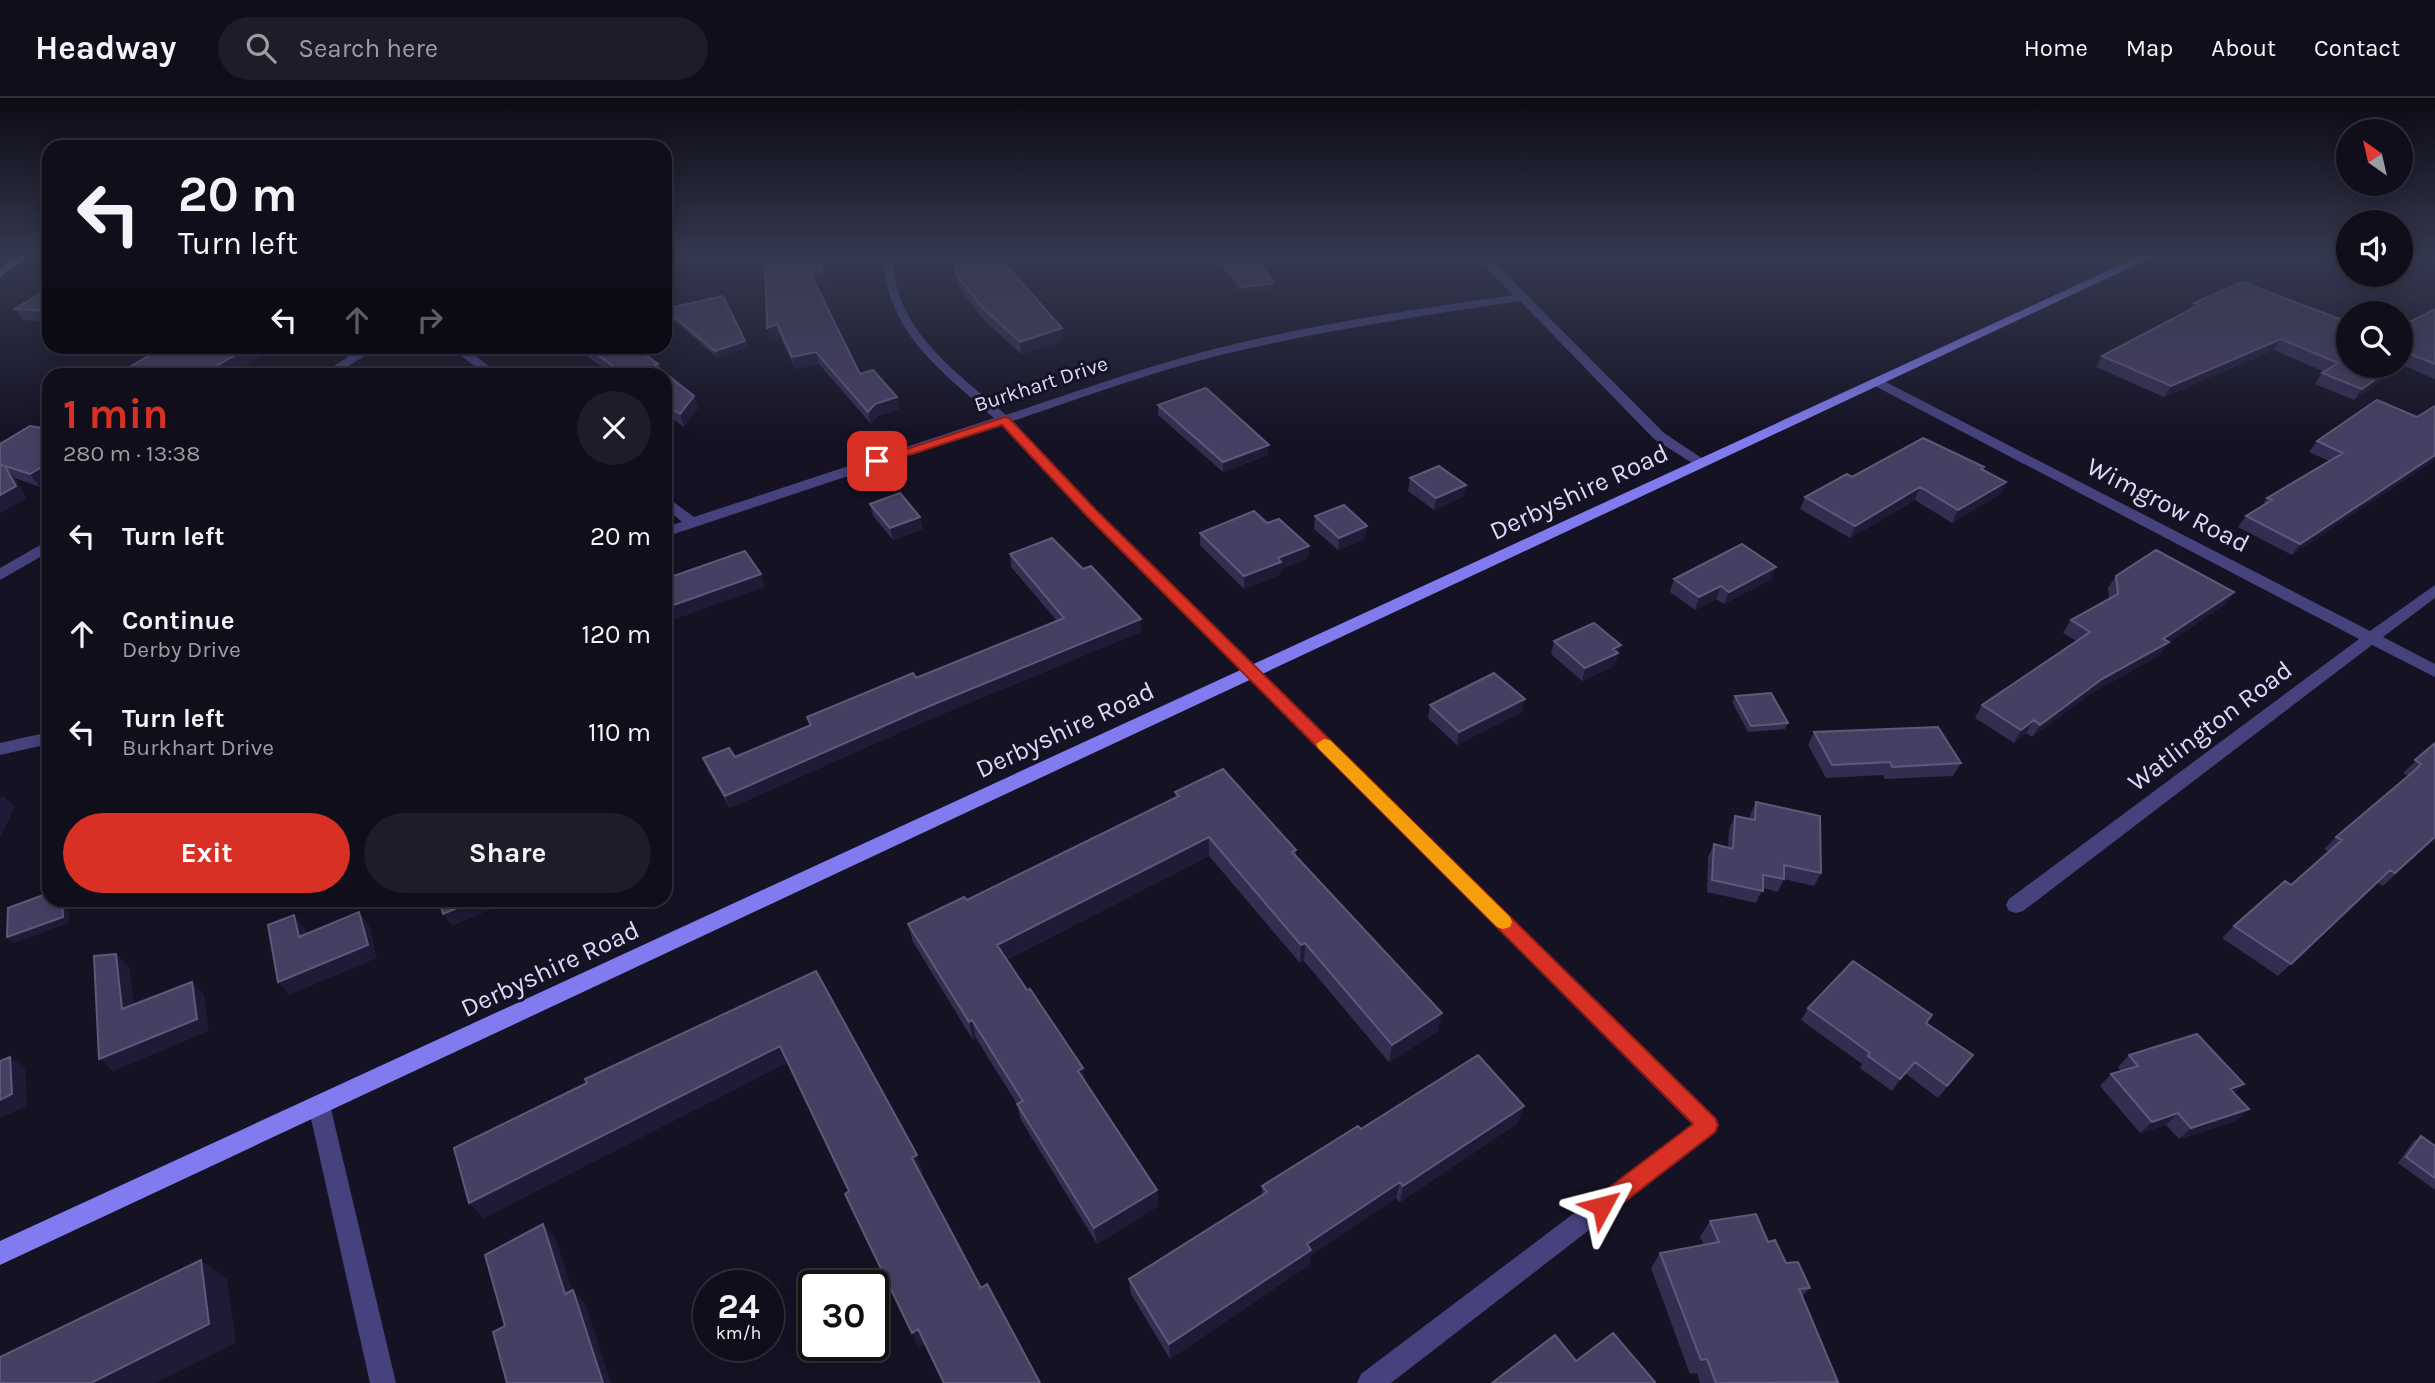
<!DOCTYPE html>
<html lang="en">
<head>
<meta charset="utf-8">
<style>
  body { margin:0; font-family:Karla,sans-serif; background:#1e1c28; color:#f1f3f6; height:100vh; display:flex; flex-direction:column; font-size:26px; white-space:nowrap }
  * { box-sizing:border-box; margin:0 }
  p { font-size:23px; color:#9c9ca3 }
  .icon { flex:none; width:38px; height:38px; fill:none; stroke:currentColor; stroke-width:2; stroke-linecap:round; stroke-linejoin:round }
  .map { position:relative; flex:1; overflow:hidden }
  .side { position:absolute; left:42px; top:270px; width:630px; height:539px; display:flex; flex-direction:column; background:#100e1b; border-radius:21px; box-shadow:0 4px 18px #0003,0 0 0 2px #302e3a }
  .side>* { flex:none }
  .guide { position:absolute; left:42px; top:42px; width:630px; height:214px; border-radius:21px; box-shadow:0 4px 18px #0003,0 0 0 2px #302e3a; background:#100e1b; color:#f1f3f6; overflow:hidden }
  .needle { width:46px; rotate:326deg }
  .buttons { position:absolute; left:2336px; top:21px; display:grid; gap:14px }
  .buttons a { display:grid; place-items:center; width:77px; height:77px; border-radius:50%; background:#100e1b; box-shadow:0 4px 18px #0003,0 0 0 2px #302e3a; font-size:35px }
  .speed { position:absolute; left:693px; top:1172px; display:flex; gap:14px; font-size:35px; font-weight:700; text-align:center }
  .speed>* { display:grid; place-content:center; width:91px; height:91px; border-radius:50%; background:#100e1b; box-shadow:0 4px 18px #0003,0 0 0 2px #302e3a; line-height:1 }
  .speed small { font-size:18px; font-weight:400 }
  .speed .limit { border:4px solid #111; border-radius:10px; background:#fff; color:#111 }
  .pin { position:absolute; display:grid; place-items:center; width:60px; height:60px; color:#fff; margin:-30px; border-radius:14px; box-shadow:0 4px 10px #0006 }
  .me { position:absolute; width:77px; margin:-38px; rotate:52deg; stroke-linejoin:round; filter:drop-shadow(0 0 5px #0008) }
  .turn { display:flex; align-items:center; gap:24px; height:147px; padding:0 21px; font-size:32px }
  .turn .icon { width:91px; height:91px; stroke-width:2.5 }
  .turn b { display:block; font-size:49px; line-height:60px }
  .lanes { display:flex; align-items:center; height:66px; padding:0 21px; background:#0003; justify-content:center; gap:35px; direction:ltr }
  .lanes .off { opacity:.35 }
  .round { display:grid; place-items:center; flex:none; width:74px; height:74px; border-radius:37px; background:#1e1c28 }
  .head { display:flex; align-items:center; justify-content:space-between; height:119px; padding:0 21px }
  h1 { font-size:42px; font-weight:700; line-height:52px; color:#d93025 }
  .button { display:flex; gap:14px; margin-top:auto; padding:14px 21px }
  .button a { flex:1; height:80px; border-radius:42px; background:#d93025; color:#fff; font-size:28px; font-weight:700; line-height:80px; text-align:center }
  .button a+a { background:#1e1c28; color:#f1f3f6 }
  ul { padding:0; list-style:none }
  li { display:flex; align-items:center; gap:21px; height:98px; padding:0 21px }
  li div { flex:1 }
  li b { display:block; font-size:26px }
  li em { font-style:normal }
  header { display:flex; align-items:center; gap:42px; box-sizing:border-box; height:98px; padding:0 35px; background:#100e1b; border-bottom:2px solid #302e3a }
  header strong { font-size:33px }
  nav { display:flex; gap:38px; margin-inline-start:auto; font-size:24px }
  .search { width:490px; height:63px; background:#1e1c28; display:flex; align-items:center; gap:18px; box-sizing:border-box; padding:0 24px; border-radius:38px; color:#9c9ca3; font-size:26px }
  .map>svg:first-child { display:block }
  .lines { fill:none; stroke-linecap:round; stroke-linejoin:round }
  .lane { fill:#45427d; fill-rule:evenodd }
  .street { fill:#45427d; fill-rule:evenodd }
  .secondary { fill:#807bef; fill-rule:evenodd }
  .wall { fill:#342d50 }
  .shaded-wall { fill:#201a37 }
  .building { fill:#463f62; stroke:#5e587a; stroke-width:2 }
  .route { fill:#d93025; stroke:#8d1f18; stroke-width:2 }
  .slow { fill:#f59e0b }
  .labels { text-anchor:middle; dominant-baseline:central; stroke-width:6; stroke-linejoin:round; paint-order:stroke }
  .far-street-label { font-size:21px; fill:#ddd9fa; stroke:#151224 }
  .street-label { font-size:26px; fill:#ddd9fa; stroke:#151224 }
</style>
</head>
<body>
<header>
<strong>Headway</strong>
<div class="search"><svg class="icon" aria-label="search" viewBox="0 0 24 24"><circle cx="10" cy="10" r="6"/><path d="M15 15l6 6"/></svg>Search here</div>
<nav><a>Home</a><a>Map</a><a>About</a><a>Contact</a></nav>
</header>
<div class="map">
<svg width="2435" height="1285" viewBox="0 0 2435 1285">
  <rect width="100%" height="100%" fill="#151224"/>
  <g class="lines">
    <path class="lane" d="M319,997l8,3 3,7 66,278h-26l-62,-278 3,-7z"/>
    <path class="street" d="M883,157h11c1,11 0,22 3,33 15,55 68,91 109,127 69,-23 138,-48 208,-66 99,-25 199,-39 299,-54l-38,-40h12l177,178 45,30 -7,4 -5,-1 -43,-27 -134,-138c-100,15 -201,30 -299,54 -71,17 -139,43 -208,66l83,89 620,608 3,7 -3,7 -325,251h-34l4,-9 331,-250 -606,-608 -85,-91 -336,112v-10l17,-5 -17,-15v-11l29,21 300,-99c-53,-48 -108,-85 -111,-163z
      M364,248h16l-44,28h-14z
      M448,248h15l36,28h-14z
      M1878,280l492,253 65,-46v13l-52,39 52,27v13l-63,-32 -349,266 -7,2 -7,-2 -3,-6 3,-6 350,-260 -486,-254v-6z
      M49,442v12l-49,28v-12z
      M49,634v12l-49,11v-12z"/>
    <path class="secondary" d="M18,157h13l-31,22v-9z
      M2142,157h15l-2157,1010v-24z"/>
  </g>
  <path class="wall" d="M765,157h56l4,28 -9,2 44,89 40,35 -22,7 -7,8 -52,-60 -24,5 -15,-33 -10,3z
    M951,157h46l65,73 1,12 -42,14 -38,-35 -25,-32z
    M1214,157h40l20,34 -32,4 -28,-36z
    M49,190v34l-26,-2 -8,-11z
    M2194,205l154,63 87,-57v70l-33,-14 -48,35 -39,-16 7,-11 3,-1 -51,-22 -110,47 -68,-30 6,-11 87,-46z
    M665,211l80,32 2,6 -30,10 -50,-42z
    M573,248h60l61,50 4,12 -14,19 -19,-14v-39h-53z
    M260,253l2,5 -32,18h-98l-4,-6z
    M1158,307l110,50 -45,17 -65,-57z
    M2417,319l-125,138 -54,-28 8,-11 15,-9 6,-9 62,-37 -20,-9 8,-11z
    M30,328l10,61 -25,-9 11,20 -26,15v-69z
    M1984,369l-1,2 23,13 -6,12 -48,29 -37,-23 -65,38 -50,-29 5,-12z
    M1410,380l56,7 -3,12 -29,13 -26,-19z
    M870,406l53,25 -30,11 -20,-24z
    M1315,418l50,23 -27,11 -24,-21z
    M1267,425l42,23 -1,12 -27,11v5l-37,15 -44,-44v-12z
    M1010,456l73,15 58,50v13l-218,90 -193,86 -22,-37 -5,-13 32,-1 74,-32 -2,-8 109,-39 141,-57 -46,-54z
    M1776,469l-5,12 -47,25 -8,-5 -21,11 -25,-18 4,-13z
    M2116,478l118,16 -9,12 -56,38 -9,13 -67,37 -61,45 -6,-4 -12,10 -39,-25 7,-13 95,-64 -14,-8 8,-13 38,-21 -1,-11z
    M1554,543l67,4 -7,21 -32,15 -31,-27z
    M1735,598l53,27 -3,6 -37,3 -16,-30z
    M1430,607l92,7 -65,33 -29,-27z
    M1814,634l147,31 -8,13 -68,3 -2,-4 -57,3 -18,-33z
    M2435,645v94l-52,49 -5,-3 -100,93 -56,-38 12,-12 57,-41 38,-33 -5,-3 12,-12 73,-61 -6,-3z
    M1175,694l121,58v6l142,175 -49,31 -85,-101 -4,2 -91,-107 -203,104 21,30 56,78 2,13 72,109 1,16 -61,38 -76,-124 -4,-16 -41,-66 -3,2 -60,-98 -5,-18 59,-24 209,-102z
    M1756,704l65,71 -7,13 -30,-7 -6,13 -15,-4 -7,15 -49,-11 1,-35 6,-13 14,4 1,-19 6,-13 15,3v-4z
    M1808,910l118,15 47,32 -35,43 -32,-24 -14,17 -32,-23 2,-4 -61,-44z
    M2129,957l115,29 -10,9 15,16 -13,12 -57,18 -13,-14 -26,8 -40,-47 11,-12 10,-3 -3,-4z
    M1518,1025l-118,79 -4,-4 -85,57 -2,10 -139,94 -39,-65 -2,-15 133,-84v-9l99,-57z
    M2421,1038l14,10v44l-37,-27 15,-21z
    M1710,1123l58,21 42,46 -8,9 36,86h-138l-3,-10 -7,1 -39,-106 9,-15 44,-8 -4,-8z"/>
  <path class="shaded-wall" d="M820,157h1l4,28 -12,2 -3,-12z
    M1274,185v6l-32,4v-6z
    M777,226l3,12 -10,3 -3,-11z
    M1062,230l1,12 -42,14 -1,-12z
    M2281,241l-7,11 -110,47 7,-11z
    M745,243l2,6 -30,10 -2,-6z
    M250,248h18l-8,5 2,5 -32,18h-28z
    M816,254l3,12 -24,5 -3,-12z
    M2410,256l-8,11 -48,35 8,-11 32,-23h7v-5z
    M694,298l4,12 -14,19 -4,-13z
    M897,299l3,12 -22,7 -7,8 -3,-12 7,-8z
    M1269,347l-1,10 -45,17v-10z
    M2435,357v5l-143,95 8,-11z
    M49,365v18l-9,6 -10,-13z
    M5,368l10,12 11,20 -26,15v-18z
    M2006,384l-6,12 -48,29 6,-13z
    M1466,387l-3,12 -29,13 2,-12z
    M1920,389l-5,13 -65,38 5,-12z
    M920,419l3,12 -30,11 -3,-12z
    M1367,428l-2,13 -27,11 1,-12z
    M1309,448l-1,12 -27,11v5l-37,15v-13l34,-18z
    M1776,469l-5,12 -47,25 5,-12z
    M761,476l4,13 -100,36v-15z
    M1721,488l-5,13 -21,11 4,-13z
    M2234,494l-9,12 -58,39 2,-1 -9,13 -67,37 -61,45 8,-12 62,-46z
    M1141,521v13l-218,90 -193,86 -5,-12 195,-86z
    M1621,547l-7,21 -32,15 3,-13 28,-19z
    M1525,601l-3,13 -65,33 2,-13z
    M2034,622l-8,13 -12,10 7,-13z
    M2,697l13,12 -15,31v-39z
    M668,719l6,13 -9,4v-15z
    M1209,739v19l-209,107 -3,-18z
    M62,802h7v23l-55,20 -7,-6z
    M476,802h37l-61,26 -9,-12z
    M359,814l10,13 8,33 -88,37 -11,-13z
    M294,817l11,13 4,21 -10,-12z
    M1305,845l-1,18 -4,2 1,-18z
    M116,856l13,12 7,55 -14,-12z
    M192,884l12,12 5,37 -96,40 -14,-12z
    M1442,915l-4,18 -49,31 3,-17z
    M972,922l4,18 -3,2 -4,-18z
    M780,948l7,17 -303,155 -15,-15z
    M10,959l15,11 2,38 -27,12v-18z
    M1915,964l-9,12 -14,17 8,-12z
    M1083,970l2,17 -7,-14z
    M2244,986l-12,12 -2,-7z
    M1524,1008l-6,17 -118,79 3,-16z
    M2249,1011l-13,12 -57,18 12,-11z
    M2178,1015l-12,12 -26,8 12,-11z
    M917,1057l6,17 -5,3 -6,-17z
    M1400,1084l-4,16 -85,57 -2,10 -139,94 -1,-15 138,-100z
    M1157,1092l1,16 -61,38 -3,-16z
    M543,1126l13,15 22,70 -13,-15z
    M201,1162l26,19 9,64 -80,40h-65z
    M573,1192l13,15 25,78h-8z
    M918,1231l7,15 -7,4 -6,-15z"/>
  <path class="building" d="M765,157h55l2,17 -12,1 50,101 13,-4 24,27 -22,7 -7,8 -52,-60 -24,5 -15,-33 -10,4z
    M952,157h45l65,73 -42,14 -38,-35 -25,-31z
    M1216,157h38l20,28 -32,4z
    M2242,184l106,40v44h46l-32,23 -40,-16 16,-10 -57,-24 -110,47 -69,-30 97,-51 -5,-2z
    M49,190v23l-34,-2z
    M723,198l22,45 -30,10 -50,-42z
    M2435,211v55l-25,-10 -9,7v-35z
    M165,248h86l-49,28h-56l-18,-6z
    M585,248h48l25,18 -3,1 39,31 -14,18 -15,-10v-30h-41z
    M1206,290l63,57 -46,17 -65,-57z
    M2377,302l40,17 18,-11v49l-135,89 -54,-28 26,-16 -5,-2 76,-45 -26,-12z
    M30,328l19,3v34l-19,11 -25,-8 11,20 -16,9v-29l2,-1 -2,-1v-20z
    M1923,340l61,29 -3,2 25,13 -48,28 -38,-23 -65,39 -50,-29 42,-23 5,3z
    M1439,368l27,19 -30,13 -26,-20z
    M900,395l20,24 -30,11 -20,-24z
    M1344,407l23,21 -28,12 -24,-22z
    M1254,413l13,12 12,-4 30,27 -31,12 3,4 -37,14 -44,-43z
    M1052,440l31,31 8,-3 50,53 -221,91 -195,86 -22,-38 26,-10 6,9 76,-32 -4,-8 106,-44 3,5 148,-60 -54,-64z
    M1742,446l34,23 -47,25 -8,-6 -22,11 -25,-18z
    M2156,452l78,42 -71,47 6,3 -67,37 -62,46 -6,-5 -13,10 -39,-25 108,-73 -19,-12 47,-26 -2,-18z
    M745,453l16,23 -96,34v-29z
    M1594,525l27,22 -8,4 5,4 -33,15 -31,-27z
    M1494,575l31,26 -66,33 -29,-27z
    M1771,595l17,30 -37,3 -16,-30z
    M1938,629l23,36 -69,4 -2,-5 -58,3 -18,-33z
    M2435,645v94l-40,36 -5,-3 -99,94 -57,-38 51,-45 6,4 51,-45 -6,-3 78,-66 7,-7 -6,-4z
    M1223,671l73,81 -4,2 150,161 -50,32 -87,-102 -4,2 -92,-108 -212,108 30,45 3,-1 53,79 -5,3 79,119 -63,38 -77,-124 6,-3 -51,-81 -3,2 -61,-98 56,-27 3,3 212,-104 -4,-4z
    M1756,704l64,14 1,57 -37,-8v14l-21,-4v16l-51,-11 2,-36 19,5 2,-33 20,4z
    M49,708v35l-5,2v-35z
    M49,795v7h13l1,17 -56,20 1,-29z
    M439,802h37l-33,14z
    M359,814l9,33 -90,37 -10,-57 26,-10 5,22z
    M116,856l6,55 70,-27 5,37 -98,40 -5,-103z
    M1853,863l79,54 -6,8 47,32 -26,31 -32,-24 -15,17 -32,-23 2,-3 -62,-45z
    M816,873l101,184 -5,3 69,130 6,-4 53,99h-96l-26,-54 -6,4 -67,-139 4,-3 -69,-145 -311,157 -15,-55 133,-65 -2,-4z
    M2197,936l47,50 -14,5 19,20 -58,19 -13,-15 -26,9 -41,-48 27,-8 -9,-11z
    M1478,957l46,51 -121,80 -3,-4 -93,62 4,6 -142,94 -40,-65 138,-87 -5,-6 96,-60 3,3z
    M10,959l2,37 -12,6v-39z
    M2421,1038l14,10v32l-29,-21z
    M1756,1116l12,28 7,-2 11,23 12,-1 12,26 -11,1 39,93 -122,1 -9,-24 -6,1 -41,-107 59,-11 -9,-21z
    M543,1126l22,70 8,-4 30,93h-96l-14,-51 12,-6 -20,-71z
    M201,1162l8,64 -118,59h-91v-26z
    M1613,1235l42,49v1h-163l63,-48 21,26z"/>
  <linearGradient id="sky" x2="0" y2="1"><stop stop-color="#0c0a14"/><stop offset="0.47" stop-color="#353950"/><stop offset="1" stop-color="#353950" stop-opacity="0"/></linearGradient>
  <rect width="2435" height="337" fill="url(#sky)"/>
  <path class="route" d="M1005,319l4,1 87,92 619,608 3,7 -3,7 -105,81 -8,3 -7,-3 -3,-7 3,-8 98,-74 -607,-609 -84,-90 -121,39 -4,1 -7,-4z"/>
  <path class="slow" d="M1324,641l6,1 180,177 2,5 -2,5 -7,2 -6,-2 -179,-179 -2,-4z"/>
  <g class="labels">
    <g class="far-street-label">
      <text transform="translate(1041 286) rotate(-18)">Burkhart Drive</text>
    </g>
    <g class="street-label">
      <text transform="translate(1579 394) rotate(-25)">Derbyshire Road</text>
      <text transform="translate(2168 407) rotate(27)">Wimgrow Road</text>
      <text transform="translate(2210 628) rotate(-37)">Watlington Road</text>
      <text transform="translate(1065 632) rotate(-25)">Derbyshire Road</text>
      <text transform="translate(550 871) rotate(-25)">Derbyshire Road</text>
    </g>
  </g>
</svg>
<div class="buttons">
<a><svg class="needle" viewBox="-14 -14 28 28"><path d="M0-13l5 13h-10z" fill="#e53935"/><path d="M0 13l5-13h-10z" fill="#9c9ca3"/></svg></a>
<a><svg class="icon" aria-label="sound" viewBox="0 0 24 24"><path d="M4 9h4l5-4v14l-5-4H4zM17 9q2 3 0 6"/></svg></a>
<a><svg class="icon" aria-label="search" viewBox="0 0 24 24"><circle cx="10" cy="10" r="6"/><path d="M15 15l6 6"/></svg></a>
</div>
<div class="speed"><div>24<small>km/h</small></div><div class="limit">30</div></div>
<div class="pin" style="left:877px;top:363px;background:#d93025"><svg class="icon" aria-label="arrive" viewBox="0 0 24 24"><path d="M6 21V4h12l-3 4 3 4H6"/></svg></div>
<svg class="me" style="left:1602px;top:1108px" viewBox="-20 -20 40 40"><path d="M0-17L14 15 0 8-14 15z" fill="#d93025" stroke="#fff" stroke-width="4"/></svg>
<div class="guide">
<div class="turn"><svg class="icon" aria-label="left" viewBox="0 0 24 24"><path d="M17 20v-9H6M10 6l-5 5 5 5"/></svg><div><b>20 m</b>Turn left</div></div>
<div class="lanes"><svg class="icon" aria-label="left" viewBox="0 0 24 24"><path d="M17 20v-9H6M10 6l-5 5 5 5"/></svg><svg class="icon off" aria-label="ahead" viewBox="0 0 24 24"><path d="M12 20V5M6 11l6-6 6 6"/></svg><svg class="icon off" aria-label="right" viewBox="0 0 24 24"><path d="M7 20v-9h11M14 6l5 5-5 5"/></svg></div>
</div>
<section class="side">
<div class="head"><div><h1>1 min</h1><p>280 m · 13:38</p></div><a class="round"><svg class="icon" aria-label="close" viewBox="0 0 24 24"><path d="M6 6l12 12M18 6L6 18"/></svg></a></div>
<ul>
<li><svg class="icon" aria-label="left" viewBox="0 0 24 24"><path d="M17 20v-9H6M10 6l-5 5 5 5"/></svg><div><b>Turn left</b></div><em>20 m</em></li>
<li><svg class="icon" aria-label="ahead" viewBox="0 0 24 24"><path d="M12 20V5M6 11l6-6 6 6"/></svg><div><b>Continue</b><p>Derby Drive</p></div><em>120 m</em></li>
<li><svg class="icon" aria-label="left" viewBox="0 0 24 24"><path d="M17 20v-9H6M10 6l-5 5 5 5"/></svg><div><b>Turn left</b><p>Burkhart Drive</p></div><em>110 m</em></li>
</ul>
<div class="button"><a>Exit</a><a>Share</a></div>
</section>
</div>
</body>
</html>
